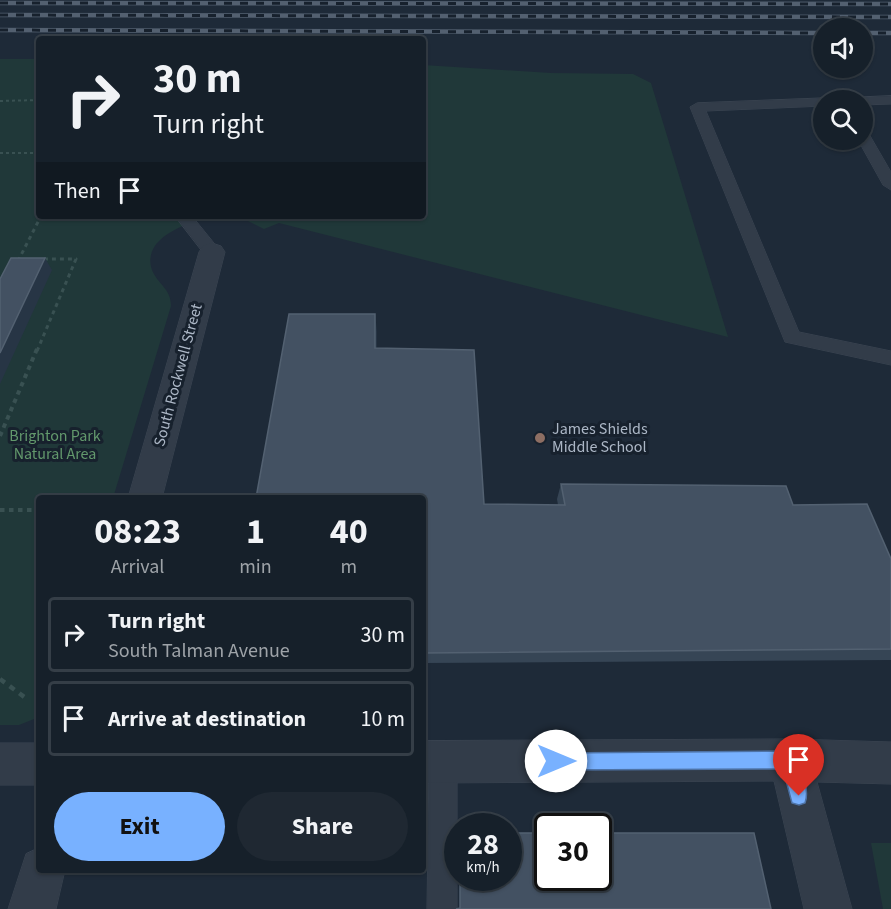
<!DOCTYPE html>
<html lang="en">
<head>
<meta charset="utf-8">
<style>
  body { margin:0; font-family:"Source Sans 3",sans-serif; background:#1f2832; color:#f1f3f6; height:100vh; display:flex; flex-direction:column; font-size:22px; white-space:nowrap }
  * { box-sizing:border-box; margin:0 }
  p { font-size:20px; color:#9ea3a8 }
  .icon { flex:none; width:33px; height:33px; fill:none; stroke:currentColor; stroke-width:2; stroke-linecap:round; stroke-linejoin:round }
  .map { position:relative; flex:1; overflow:hidden }
  .drawer { position:absolute; left:36px; top:495px; width:390px; height:378px; display:flex; flex-direction:column; background:#16202a; border-radius:6px; box-shadow:0 2px 4px #0004,0 0 0 2px #353e47 }
  .drawer>* { flex:none }
  .banner { position:absolute; left:36px; top:36px; width:390px; height:183px; border-radius:6px; box-shadow:0 2px 4px #0004,0 0 0 2px #353e47; background:#16202a; color:#f1f3f6; overflow:hidden }
  .buttons { position:absolute; left:813px; top:18px; display:grid; gap:12px }
  .buttons a { display:grid; place-items:center; width:60px; height:60px; border-radius:50%; background:#16202a; box-shadow:0 2px 4px #0004,0 0 0 2px #353e47; font-size:30px }
  .speed { position:absolute; left:444px; top:813px; display:flex; gap:12px; font-size:30px; font-weight:700; text-align:center }
  .speed>* { display:grid; place-content:center; width:78px; height:78px; border-radius:50%; background:#16202a; box-shadow:0 2px 4px #0004,0 0 0 2px #353e47; line-height:1 }
  .speed small { font-size:15px; font-weight:400 }
  .speed .limit { border:3px solid #111; border-radius:9px; background:#fff; color:#111 }
  .pin { position:absolute; display:grid; place-items:center; width:51px; height:51px; color:#fff; margin:-62px -26px; border-radius:50% 50% 50% 0; rotate:-45deg; box-shadow:0 0 6px #0007 }
  .pin .icon { rotate:45deg }
  .me { position:absolute; width:66px; margin:-33px; rotate:90deg; stroke-linejoin:round; filter:drop-shadow(0 0 4px #0008) }
  .turn { display:flex; align-items:center; gap:21px; height:126px; padding:0 18px; font-size:27px }
  .turn .icon { width:78px; height:78px; stroke-width:2.5 }
  .turn b { display:block; font-size:42px; line-height:51px }
  .then { display:flex; align-items:center; height:57px; padding:0 18px; background:#0003; gap:12px; font-size:22px }
  .eta { display:flex; justify-content:space-evenly; align-items:center; height:102px; text-align:center }
  .eta b { font-size:36px; font-weight:700; line-height:42px }
  .primary-button { display:flex; gap:12px; margin-top:auto; padding:12px 18px }
  .primary-button a { flex:1; height:69px; border-radius:36px; background:#78b1ff; color:#111; font-size:24px; font-weight:700; line-height:69px; text-align:center }
  .primary-button a+a { background:#1f2832; color:#f1f3f6 }
  ul { padding:0; list-style:none }
  li { display:flex; align-items:center; gap:18px; height:75px; margin:0 12px 9px; padding:0 6px; border:3px solid #353e47; border-radius:6px }
  li div { flex:1 }
  li b { display:block; font-size:22px }
  li em { font-style:normal }
  .map>svg:first-child { display:block }
  .green { fill:#203839 }
  .lines { fill:none; stroke-linecap:round; stroke-linejoin:round }
  .lane-casing { stroke:#3b4552; stroke-width:1 }
  .street-casing { stroke:#3b4552; stroke-width:1 }
  .path-far3 { stroke:#395152; stroke-width:2; stroke-dasharray:3 3; stroke-linecap:butt }
  .path-far2 { stroke:#395152; stroke-width:3; stroke-dasharray:4 4; stroke-linecap:butt }
  .path-far1 { stroke:#395152; stroke-width:4; stroke-dasharray:4.5 4.5; stroke-linecap:butt }
  .path { stroke:#395152; stroke-width:4.5; stroke-dasharray:6 6; stroke-linecap:butt }
  .lane { fill:#323c49; fill-rule:evenodd }
  .street { fill:#323c49; fill-rule:evenodd }
  .rail-casing { stroke:#536070; stroke-width:4.5 }
  .rail { stroke:#17212d; stroke-width:3; stroke-dasharray:8; stroke-linecap:butt }
  .wall { fill:#364555 }
  .shaded-wall { fill:#273545 }
  .building { fill:#435162; stroke:#536171; stroke-width:1.5 }
  .route { fill:#78b1ff; stroke:#4e73a6; stroke-width:1.5 }
  .education-dot { fill:#8d6e63; stroke:#17212d; stroke-width:2 }
  .labels { text-anchor:middle; dominant-baseline:central; stroke-width:6; stroke-linejoin:round; paint-order:stroke }
  .street-label { font-size:16px; fill:#acb7c6; stroke:#17212d }
  .poi-label { font-size:16px; fill:#acb7c6; stroke:#17212d; text-anchor:start }
  .park-label { font-size:16px; fill:#62986c; stroke:#17212d }
</style>
</head>
<body>
<div class="map">
<svg width="891" height="909" viewBox="0 0 891 909">
  <rect width="100%" height="100%" fill="#1e2a38"/>
  <path class="green" d="M0,59h39v157h179c-23,4 -78,19 -66,54 6,15 19,18 19,36l-58,192h-74v219l-20,8h-19z
    M423,65l128,8 82,1 18,9 77,254 -449,-114 -15,6 -22,-11 -15,-2h196z
    M871,843h20v66h-8z"/>
  <g class="lines">
    <defs>
      <path id="lane" d="M891,96v8l-29,1v-5h-7l7,-3z
        M824,98l6,2h-6v6l-118,5 93,221 92,19v14l-106,-23 -95,-235 7,-4z
        M862,130l7,4 22,38v18l-8,-5 -25,-45h4z
        M175,216h17l26,32 2,4 -2,4h-12z
        M443,748l10,4 4,10v147h-30l2,-147 4,-10z"/>
      <path id="street" d="M212,243l9,3 4,6 -63,246h-34l71,-246 4,-6z
        M790,739l101,3v42l-74,-2 35,127h-48l-30,-128 -351,2v-42z
        M0,743h39v42h-39z
        M39,848v22h26l-9,39h-48l18,-55z"/>
    </defs>
    <use href="#lane" class="lane-casing"/>
    <use href="#street" class="street-casing"/>
    <path class="path-far3" d="M0,101l39,-1
      M0,153h39"/>
    <path class="path-far2" d="M18,261l23,-45
      M37,351l39,-92h-35"/>
    <path class="path-far1" d="M0,436l37,-87
      M0,510h39"/>
    <path class="path" d="M0,679l27,20"/>
    <use href="#lane" class="lane"/>
    <use href="#street" class="street"/>
    <defs>
      <path id="rail" d="M0,3l891,1
        M0,15l891,2
        M0,30l824,3
        M862,33h29"/>
    </defs>
    <use href="#rail" class="rail-casing"/>
    <use href="#rail" class="rail"/>
  </g>
  <path class="wall" d="M377,331v17l107,156 74,1 -1,-6 4,-15 232,21 98,54v101l-468,3v-165h-167z"/>
  <path class="shaded-wall" d="M45,258l7,12 -52,114v-31z
    M375,314l2,17v34l-2,-17z"/>
  <path class="building" d="M11,258h34l-45,95v-74z
    M289,314h86v34l99,2 10,154 81,1 -4,-21 225,2 7,19 74,-1 24,55v90l-468,4v-155h-167z
    M508,833h40v45h50v-45h156l17,76h-315l4,-1v-30h48z"/>
  <path class="route" d="M789,751l7,3c5,12 14,36 9,49l-6,2 -7,-2 -9,-34 -227,1 -7,-2 -2,-7 2,-6 7,-2z"/>
  <circle class="education-dot" cx="540" cy="438" r="6"/>
  <g class="labels">
    <g class="street-label">
      <text transform="translate(178 375) rotate(-75)">South Rockwell Street</text>
    </g>
    <g class="poi-label">
      <text x="552" y="429">James Shields<tspan x="552" dy="18">Middle School</tspan></text>
    </g>
    <g class="park-label">
      <text x="55" y="436">Brighton Park<tspan x="55" dy="18">Natural Area</tspan></text>
    </g>
  </g>
</svg>
<div class="buttons">
<a><svg class="icon" aria-label="sound" viewBox="0 0 24 24"><path d="M4 9h4l5-4v14l-5-4H4zM17 9q2 3 0 6"/></svg></a>
<a><svg class="icon" aria-label="search" viewBox="0 0 24 24"><circle cx="10" cy="10" r="6"/><path d="M15 15l6 6"/></svg></a>
</div>
<div class="speed"><div>28<small>km/h</small></div><div class="limit">30</div></div>
<div class="pin" style="left:799px;top:796px;background:#d93025"><svg class="icon" aria-label="arrive" viewBox="0 0 24 24"><path d="M6 21V4h12l-3 4 3 4H6"/></svg></div>
<svg class="me" style="left:556px;top:761px" viewBox="-20 -20 40 40"><circle r="19" fill="#fff"/><path d="M0-13L10 11 0 6-10 11z" fill="#78b1ff"/></svg>
<div class="banner">
<div class="turn"><svg class="icon" aria-label="right" viewBox="0 0 24 24"><path d="M7 20v-9h11M14 6l5 5-5 5"/></svg><div><b>30 m</b>Turn right</div></div>
<div class="then">Then<svg class="icon" aria-label="arrive" viewBox="0 0 24 24"><path d="M6 21V4h12l-3 4 3 4H6"/></svg></div>
</div>
<section class="drawer">
<div class="eta">
<div><b>08:23</b><p>Arrival</p></div>
<div><b>1</b><p>min</p></div>
<div><b>40</b><p>m</p></div>
</div>
<ul>
<li><svg class="icon" aria-label="right" viewBox="0 0 24 24"><path d="M7 20v-9h11M14 6l5 5-5 5"/></svg><div><b>Turn right</b><p>South Talman Avenue</p></div><em>30 m</em></li>
<li><svg class="icon" aria-label="arrive" viewBox="0 0 24 24"><path d="M6 21V4h12l-3 4 3 4H6"/></svg><div><b>Arrive at destination</b></div><em>10 m</em></li>
</ul>
<div class="primary-button"><a>Exit</a><a>Share</a></div>
</section>
</div>
</body>
</html>
